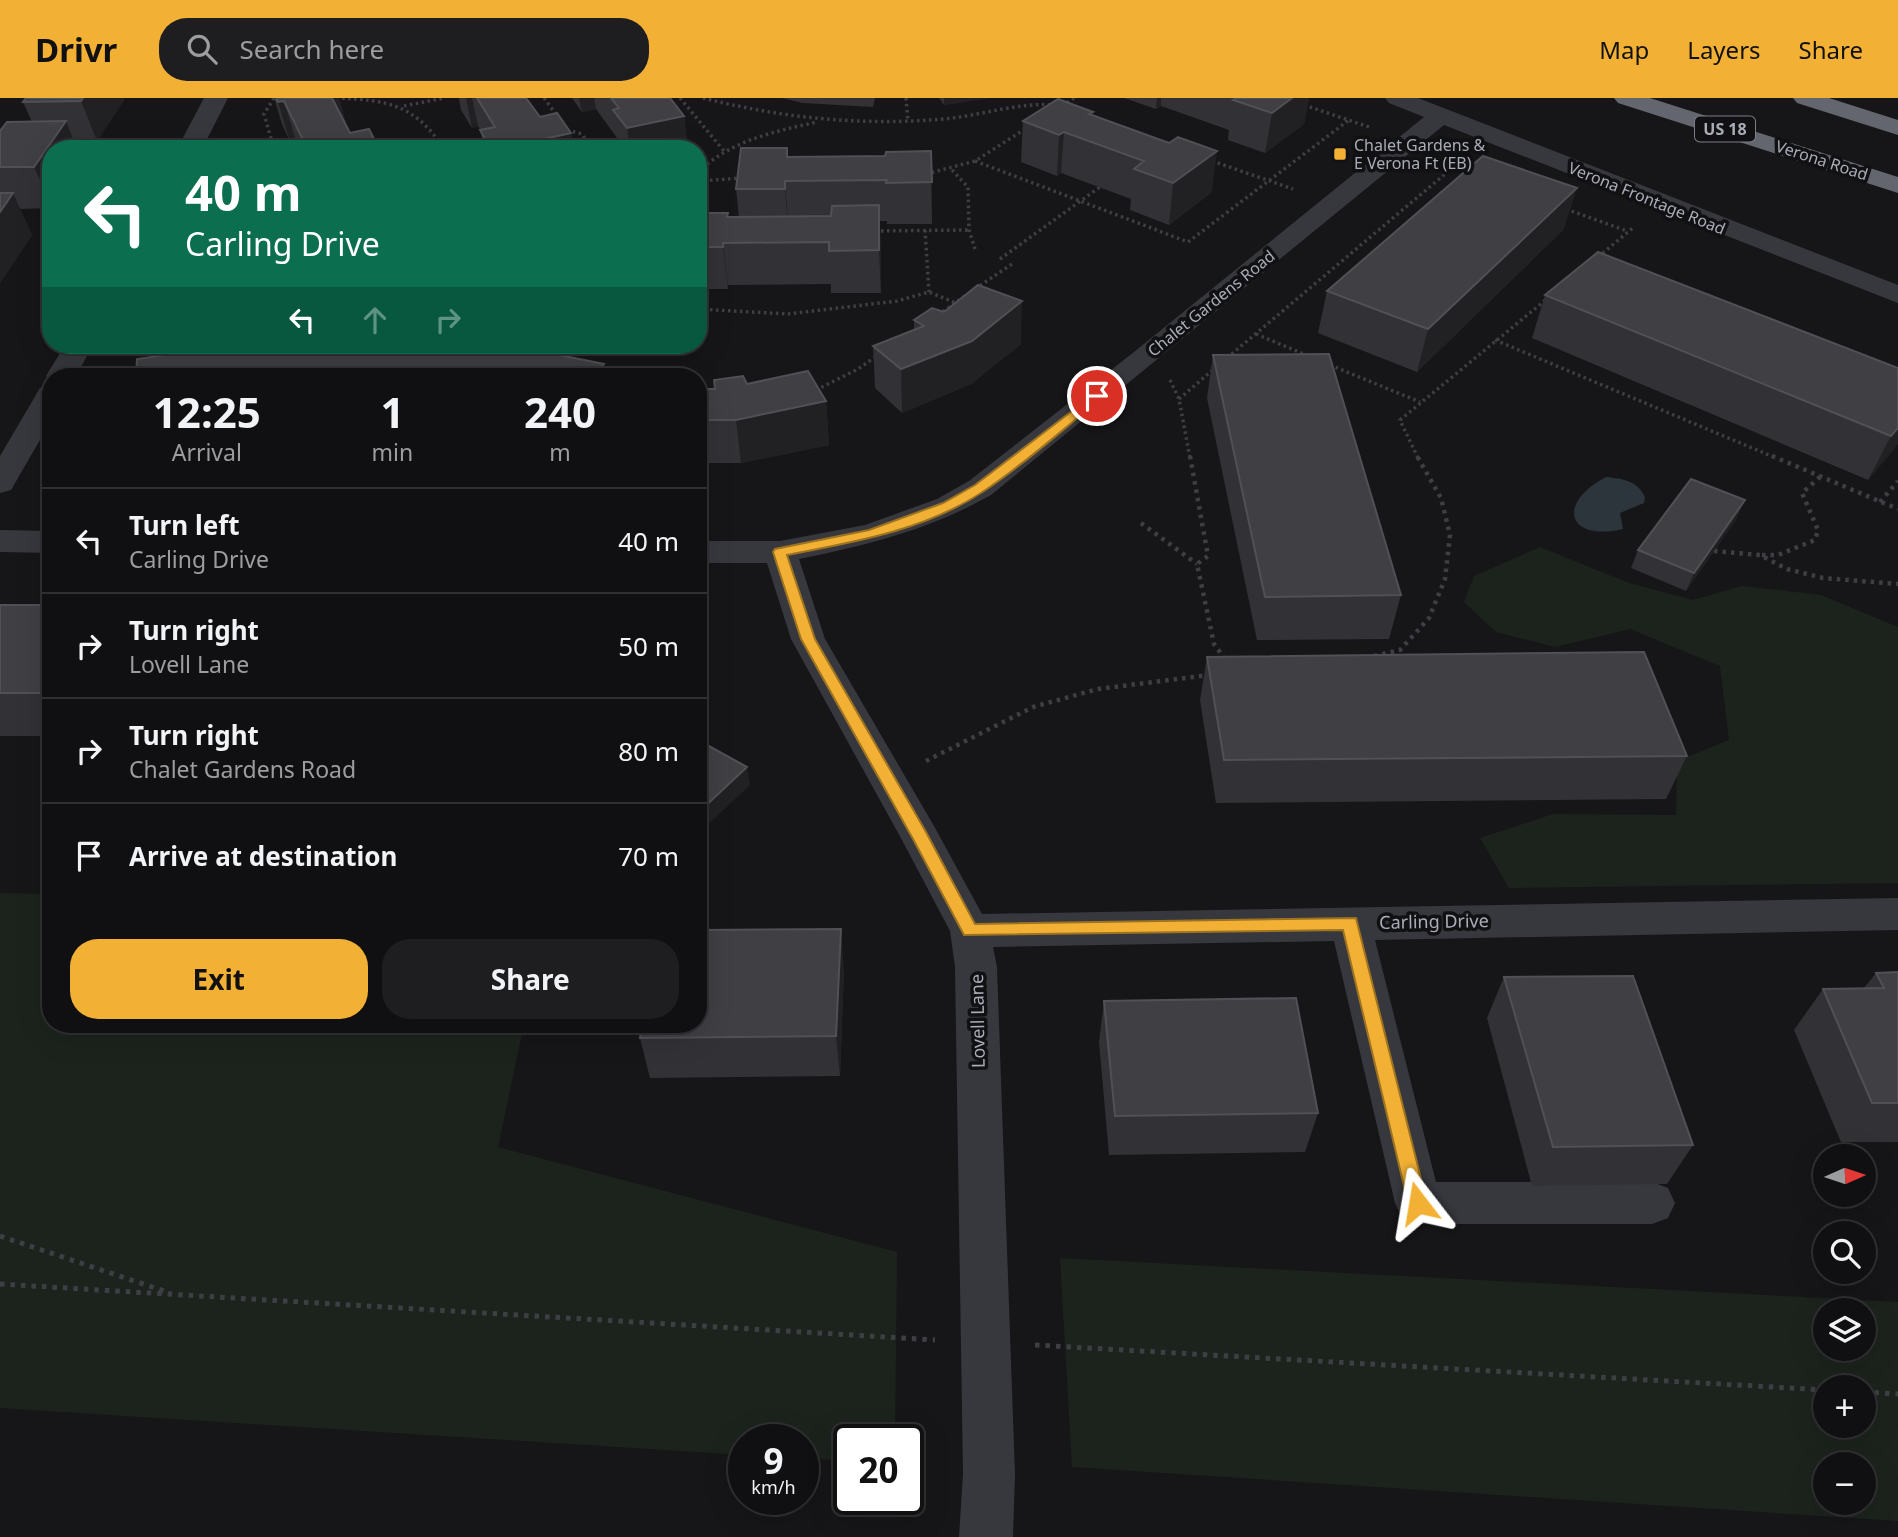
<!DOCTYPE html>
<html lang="en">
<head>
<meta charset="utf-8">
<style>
  body { margin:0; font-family:"Noto Sans",sans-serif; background:#1e1e20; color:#f1f3f6; height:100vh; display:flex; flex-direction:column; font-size:26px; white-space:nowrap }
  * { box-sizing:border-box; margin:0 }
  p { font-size:23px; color:#9c9d9f }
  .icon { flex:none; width:38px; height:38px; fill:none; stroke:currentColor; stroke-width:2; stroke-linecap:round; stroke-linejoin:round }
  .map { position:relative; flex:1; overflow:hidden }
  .side { position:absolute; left:42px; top:270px; width:665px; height:665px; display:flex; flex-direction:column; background:#101012; border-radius:28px; box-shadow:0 7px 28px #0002,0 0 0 2px #303032 }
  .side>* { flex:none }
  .guide { position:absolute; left:42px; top:42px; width:665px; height:214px; border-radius:28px; box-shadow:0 7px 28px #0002,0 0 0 2px #303032; background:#0b6e4f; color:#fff; overflow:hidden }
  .needle { width:46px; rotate:87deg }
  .buttons { position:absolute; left:1813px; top:1046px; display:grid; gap:14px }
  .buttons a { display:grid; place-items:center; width:63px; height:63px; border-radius:50%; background:#101012; box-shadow:0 7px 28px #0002,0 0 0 2px #303032; font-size:35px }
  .speed { position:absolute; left:728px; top:1326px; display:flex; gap:14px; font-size:35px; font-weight:700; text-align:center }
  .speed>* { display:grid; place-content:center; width:91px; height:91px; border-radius:50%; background:#101012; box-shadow:0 7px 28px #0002,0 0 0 2px #303032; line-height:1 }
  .speed small { font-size:18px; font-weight:400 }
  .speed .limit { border:4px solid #111; border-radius:10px; background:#fff; color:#111 }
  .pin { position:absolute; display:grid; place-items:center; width:60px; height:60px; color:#fff; margin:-30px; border:4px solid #fff; border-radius:50%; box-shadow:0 2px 7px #0007 }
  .me { position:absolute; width:77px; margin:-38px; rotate:346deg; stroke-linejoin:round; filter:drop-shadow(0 0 5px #0008) }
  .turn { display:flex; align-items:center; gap:24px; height:147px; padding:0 28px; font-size:32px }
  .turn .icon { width:91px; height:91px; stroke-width:2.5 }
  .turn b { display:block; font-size:49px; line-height:60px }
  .lanes { display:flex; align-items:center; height:66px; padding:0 28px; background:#0003; justify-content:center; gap:35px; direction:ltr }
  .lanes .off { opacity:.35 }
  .eta { display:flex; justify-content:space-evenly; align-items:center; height:119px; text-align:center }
  .eta b { font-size:42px; font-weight:700; line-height:49px }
  .action { display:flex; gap:14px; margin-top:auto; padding:14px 28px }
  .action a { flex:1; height:80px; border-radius:28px; background:#f2b134; color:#111; font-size:28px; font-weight:700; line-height:80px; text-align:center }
  .action a+a { background:#1e1e20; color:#f1f3f6 }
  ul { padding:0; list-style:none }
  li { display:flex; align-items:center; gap:21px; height:105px; padding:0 28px; border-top:2px solid #303032 }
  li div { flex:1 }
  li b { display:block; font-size:26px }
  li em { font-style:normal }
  header { display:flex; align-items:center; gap:42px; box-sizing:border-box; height:98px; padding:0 35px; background:#f2b134; color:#111 }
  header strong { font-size:33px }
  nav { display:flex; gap:38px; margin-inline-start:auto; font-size:24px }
  .search { width:490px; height:63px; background:#1e1e20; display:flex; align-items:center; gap:18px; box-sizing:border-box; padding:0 24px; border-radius:28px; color:#9c9d9f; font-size:26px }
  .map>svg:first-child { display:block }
  .green { fill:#1c231d; fill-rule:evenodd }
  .water { fill:#2c353c }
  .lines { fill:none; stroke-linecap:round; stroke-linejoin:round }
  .path-far2 { stroke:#3d3f44; stroke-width:3.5; stroke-dasharray:2.5 3.5; stroke-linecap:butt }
  .path-far1 { stroke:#3d3f44; stroke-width:4.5; stroke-dasharray:3.5 5; stroke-linecap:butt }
  .path { stroke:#3d3f44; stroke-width:5; stroke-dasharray:4.5 6; stroke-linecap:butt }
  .minor { fill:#37383d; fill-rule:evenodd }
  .highway { fill:#63666e; fill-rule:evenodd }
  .wall { fill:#323236 }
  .shaded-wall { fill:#212124 }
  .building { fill:#3f3f44; stroke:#4f5156; stroke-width:2 }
  .route { fill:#f2b134; stroke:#9d7322; stroke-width:2 }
  .poi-dot { fill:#f2b134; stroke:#111113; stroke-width:2.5 }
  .labels { text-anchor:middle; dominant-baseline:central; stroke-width:7; stroke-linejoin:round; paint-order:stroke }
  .shield { fill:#111113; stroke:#7b7e86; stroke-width:2 }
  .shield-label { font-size:16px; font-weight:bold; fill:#a8adb8 }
  .far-poi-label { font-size:16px; fill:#a8adb8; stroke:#111113; text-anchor:start }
  .far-street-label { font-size:16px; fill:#a8adb8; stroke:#111113 }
  .street-label { font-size:18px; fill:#a8adb8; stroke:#111113 }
</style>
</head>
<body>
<header>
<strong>Drivr</strong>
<div class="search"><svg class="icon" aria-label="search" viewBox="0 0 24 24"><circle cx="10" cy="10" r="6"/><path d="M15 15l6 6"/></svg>Search here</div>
<nav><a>Map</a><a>Layers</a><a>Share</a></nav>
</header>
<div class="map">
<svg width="1898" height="1439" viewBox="0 0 1898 1439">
  <rect width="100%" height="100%" fill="#161618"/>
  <path class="green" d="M1540,449l89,36 64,17 49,-14 79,9 77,32v256l-389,5 -29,-50 73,-24 123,1 1,-54 52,-21 -9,-74 -90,-37 -75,18 -59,-15 -32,-30 10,-26z
    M0,795l51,1v130h473l-26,123 399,105 -2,188h-46v21l-46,-3v-18h-59v15l-744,-47z
    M1060,1160l838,44v219l-826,-54zM1825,1213h39v38h-39zM1825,1290h39v38h-39zM1825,1367h39v38h-39z"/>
  <path class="water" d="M1606,379c17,2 31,3 39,20l-1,6 -24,10 3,16c-56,13 -67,-26 -17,-52z"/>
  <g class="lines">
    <path class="path-far2" d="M274,0l-10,16 10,35
      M336,0c51,2 79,6 108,51
      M544,0l14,19
      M680,0l44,53
      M703,0c79,20 158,28 240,21 37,-3 75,-17 112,-14
      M906,0l2,24
      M1304,7l68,23
      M404,8l40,-8
      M1062,8l12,-8
      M567,32l15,4 9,15
      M975,63l213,81 161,-122
      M1212,63l81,28
      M1451,70l18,6
      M952,72l16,17 1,43 6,19
      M698,74c34,-32 75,-40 119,-50
      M926,76l49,-13 50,-32
      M698,83l45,-3
      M1566,111l61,22
      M925,132l4,62
      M875,133l94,-1
      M1598,159l36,-30
      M1000,161l100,-72
      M975,191l37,-25
      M698,211l90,5 109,-13 32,-9 27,11
      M938,217l27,-19
      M1256,236l50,21
      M1495,242l281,118
      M1227,260l237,-200
      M1330,267l90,37
      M1170,282l9,19 11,59
      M816,292l42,-21 20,-14
      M1179,301l36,-31
      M1418,360l-18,-38 148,-122"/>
    <path class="path-far1" d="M1190,358l18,100 -11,8 17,80 11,15
      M1772,358l126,53
      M1880,404l18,-21
      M1141,425l56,41
      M1714,453l46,4 27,14 36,9 75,6
      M1762,457h16l37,-15 3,-10 -16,-37 18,-16
      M1374,558l26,-6 29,-32 16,-39 5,-44 -9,-37 -24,-42
      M926,663l107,-54 65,-18 111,-14"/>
    <path class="path" d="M0,1138l170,57
      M0,1186l935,56
      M1035,1247l790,45
      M1864,1294l34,2"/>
    <path class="minor" d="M204,0h24l-26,51h-25z
      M1385,0h33l480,187v18l-454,-178 -453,370c-62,35 -123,50 -192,64l26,80 109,187 48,88 916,-16v32l-523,10 61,242h216l16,6 7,15 -7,15 -16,6h-234l-16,-6 -7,-15 -61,-262 -341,6 4,20 18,507 -2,63h-54l4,-63 -8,-507 -5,-36 -48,-91 -111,-201 -24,-76h-69v-22h82l85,-16 72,-26 32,-18 165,-129 290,-235 -35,-14z
      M65,247h28l-17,31h-25v6l-5,-6z
      M51,287v36l-40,69 -11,3v-37l40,-68z
      M0,432l51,1v22l-51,-1z"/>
    <path class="highway" d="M1614,0h36l248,79v16l-280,-90z
      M1793,0h36l69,22v15l-101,-32z"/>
  </g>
  <path class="wall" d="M26,0h98v2l-27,41 -23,1 3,7h-26v59l-31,1 12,26 -32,48v-152l32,-9 -9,-20z
    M274,0h65l8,29 3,6 -52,11 -2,-3 -6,1 -8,-18z
    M459,0h67l14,19 31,16 3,16h-90l-4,-19 -2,-4 -6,2 -11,-18z
    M572,0h89l23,18 4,33h-69l-2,-11 -21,-29 -14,3z
    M782,0h93l-2,9 -70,-4z
    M939,0h50l-45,7z
    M1124,0h185l-5,26 -39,29 -37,-13 1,-10 -68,-24 -5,3z
    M1093,17l119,77 -43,33 -39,-15 1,-11 -70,-26 -4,3 -36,-14 2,-41z
    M931,53l1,73h-45v-3h-7l1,72h-50v-9l-103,1v4h-30v-76l31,4h10l-3,-28 52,-32 97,-1z
    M1564,131l-147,143 -99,-39 9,-42z
    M1545,197l353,73v76l-30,36 -336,-142z
    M914,222l107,24 -50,40 -69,29 -27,-25 -2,-42 41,-16z
    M1213,257l188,240 -12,44 -132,1 -50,-242z
    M747,286l79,17 3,44 -88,18h-43v-74h17z
    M1737,420l-51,73 -55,-23 7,-18z
    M0,507h51v131h-51z
    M1207,559l480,99 -21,43 -450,4 -16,-103z
    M844,872l-4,106 -190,2 -10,-40z
    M1898,874v170h-57l-47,-112 29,-41 41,-1 12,-15z
    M1504,879l189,168 -26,39 -135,2 -45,-168z
    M1104,903l214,112 -13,39 -196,3 -10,-113z"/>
  <path class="shaded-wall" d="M83,0h41v2l-27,41 -16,-40z
    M331,0h8l9,33z
    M466,0h6l6,28 -6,2z
    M579,0h15l2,11 -14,3z
    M944,0h45l-45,7z
    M1157,0h4v8l-5,3z
    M1292,0h17l-5,26 -39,29 7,-40z
    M284,3l12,40 -6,1 -12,-40z
    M684,18l4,33h-58l-3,-21z
    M66,23l11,28h-26v55l-17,-37z
    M1064,34l-3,41 -4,3 2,-41z
    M571,35l3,16h-76z
    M1217,53l-5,41 -43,33 4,-42z
    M785,83l3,41v8l-3,-41z
    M1577,90l-13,41 -147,143 11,-43z
    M13,95l19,42 -32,48v-71z
    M879,107l2,42v46l-2,-43z
    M723,145l5,42v4l-5,-42z
    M1022,203l-1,43 -50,40 -69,29 -1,-44z
    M604,266l2,12h-12z
    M826,303l3,44 -88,18 -5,-43z
    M1898,330v16l-30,36 23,-44z
    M1745,402l-8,18 -51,73 8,-18z
    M747,669l3,18 -52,49v-21z
    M841,831l3,41 -4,106 -4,-40z"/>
  <path class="building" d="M26,0h57l-2,3 -58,1z
    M276,0h56l18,35 19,-4 10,20h-90l-1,-3 16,-4 -20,-41 -6,1z
    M477,0h49l14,19 17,-4 14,20 -73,16h-7l-11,-19 15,-3z
    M611,0h59l14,18 -57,12 -14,-18 6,-2z
    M1236,0h56l-20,15 -39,-13z
    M1058,1l35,13 -4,2 80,29 9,-6 39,14 -44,32 -39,-14 10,-8 -80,-29 -5,3 -36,-14z
    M66,23l-32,46h-34v-36l7,-9z
    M741,50h46v9l98,-1 1,-4 45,-1 1,31 -46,1 1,-3 -102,1v8h-49z
    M1483,58l94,32 -149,141 -101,-38z
    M0,95h13l-13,19z
    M879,107v45l-50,1v-9l-106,1v4h-25v-34h30l-1,4 104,-1 1,-10z
    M1598,154l300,116v60l-7,8 -346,-141z
    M978,187l44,16 -50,40 -71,28 -28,-23 51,-20 -10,-6 18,-12 12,4z
    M234,247h275l95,19 -10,12h-458l1,-17z
    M1329,256l72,241 -136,2 -52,-242z
    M808,273l18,30 -90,19h-38v-31h17l-1,-9 29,-4 4,8z
    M1691,381l54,21 -51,73 -56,-23z
    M0,507h51v88h-51z
    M1644,554l43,104 -463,4 -17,-103z
    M698,642l49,27 -49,46z
    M841,831l-5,107 -196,2 2,-14h56v-94z
    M1898,874v131h-26l-49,-114 61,-1 -8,-15z
    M1633,878l60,169 -140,2 -49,-170z
    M1296,900l22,115 -203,3 -11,-115z"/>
  <path class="route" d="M1097,294l5,1v5c-39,31 -77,66 -118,93 -58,39 -129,51 -197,64l28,84 111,193 49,92 381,-6 71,285 -2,6 -7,2 -7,-2 -3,-6 -65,-273 -379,5 -51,-96 -112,-200 -28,-87 2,-3 94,-19 74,-27 32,-18z"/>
  <rect class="poi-dot" x="1333" y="49" width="14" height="14" rx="3.5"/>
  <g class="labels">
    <rect class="shield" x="1695" y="18.5" width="60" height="25" rx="5"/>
    <g class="shield-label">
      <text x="1725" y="31">US 18</text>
    </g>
    <g class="far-poi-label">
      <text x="1354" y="47">Chalet Gardens &amp;<tspan x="1354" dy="18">E Verona Ft (EB)</tspan></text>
    </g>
    <g class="far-street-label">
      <text transform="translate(1822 62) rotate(18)">Verona Road</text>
      <text transform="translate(1647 100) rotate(22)">Verona Frontage Road</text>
      <text transform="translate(1211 205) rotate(-39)">Chalet Gardens Road</text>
    </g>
    <g class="street-label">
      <text transform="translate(1434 823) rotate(-1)">Carling Drive</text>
      <text transform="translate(977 923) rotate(-91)">Lovell Lane</text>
    </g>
  </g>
</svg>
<div class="buttons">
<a><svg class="needle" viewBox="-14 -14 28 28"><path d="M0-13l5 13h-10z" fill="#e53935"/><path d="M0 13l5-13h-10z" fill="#9c9d9f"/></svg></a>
<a><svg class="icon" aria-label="search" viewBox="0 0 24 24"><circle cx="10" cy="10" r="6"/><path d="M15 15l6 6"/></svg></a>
<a><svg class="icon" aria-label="layers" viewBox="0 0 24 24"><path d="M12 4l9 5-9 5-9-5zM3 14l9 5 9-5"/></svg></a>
<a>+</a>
<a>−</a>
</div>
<div class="speed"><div>9<small>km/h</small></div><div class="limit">20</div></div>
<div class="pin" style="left:1097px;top:298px;background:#d93025"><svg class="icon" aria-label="arrive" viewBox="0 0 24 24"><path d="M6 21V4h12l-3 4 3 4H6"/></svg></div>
<svg class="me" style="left:1418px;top:1105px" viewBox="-20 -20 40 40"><path d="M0-17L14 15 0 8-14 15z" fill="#f2b134" stroke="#fff" stroke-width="4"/></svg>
<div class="guide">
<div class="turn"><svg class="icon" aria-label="left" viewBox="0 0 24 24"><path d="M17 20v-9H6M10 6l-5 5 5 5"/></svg><div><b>40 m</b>Carling Drive</div></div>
<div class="lanes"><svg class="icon" aria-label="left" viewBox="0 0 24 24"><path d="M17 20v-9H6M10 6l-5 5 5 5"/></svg><svg class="icon off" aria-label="ahead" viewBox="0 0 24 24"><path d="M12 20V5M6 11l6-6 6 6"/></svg><svg class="icon off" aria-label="right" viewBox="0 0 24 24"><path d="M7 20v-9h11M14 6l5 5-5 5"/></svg></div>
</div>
<section class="side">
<div class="eta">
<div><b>12:25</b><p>Arrival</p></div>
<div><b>1</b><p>min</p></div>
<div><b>240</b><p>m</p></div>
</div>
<ul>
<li><svg class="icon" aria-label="left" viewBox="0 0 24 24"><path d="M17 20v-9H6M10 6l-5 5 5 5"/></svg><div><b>Turn left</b><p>Carling Drive</p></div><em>40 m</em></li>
<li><svg class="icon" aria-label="right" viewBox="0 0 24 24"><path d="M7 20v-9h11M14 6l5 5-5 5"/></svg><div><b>Turn right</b><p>Lovell Lane</p></div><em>50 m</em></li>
<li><svg class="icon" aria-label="right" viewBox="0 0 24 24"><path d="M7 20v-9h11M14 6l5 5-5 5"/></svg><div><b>Turn right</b><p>Chalet Gardens Road</p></div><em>80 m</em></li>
<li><svg class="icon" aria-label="arrive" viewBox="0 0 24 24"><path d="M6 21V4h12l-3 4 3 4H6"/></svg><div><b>Arrive at destination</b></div><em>70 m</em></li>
</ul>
<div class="action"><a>Exit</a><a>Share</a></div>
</section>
</div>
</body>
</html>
